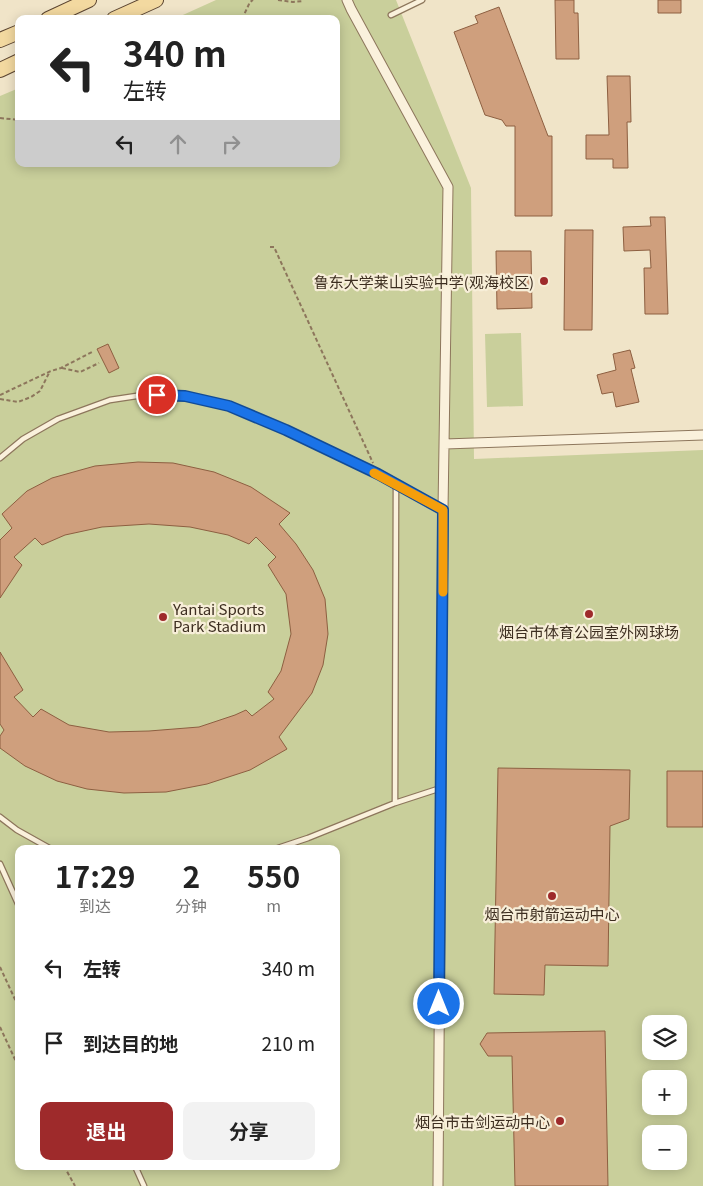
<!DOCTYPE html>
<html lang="zh">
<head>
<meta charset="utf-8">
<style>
  body { margin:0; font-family:Georgia,"Noto Sans SC",serif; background:#f2f2f2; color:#222; height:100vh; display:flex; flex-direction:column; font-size:19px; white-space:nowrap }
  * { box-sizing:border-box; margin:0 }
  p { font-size:16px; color:#767676 }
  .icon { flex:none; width:28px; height:28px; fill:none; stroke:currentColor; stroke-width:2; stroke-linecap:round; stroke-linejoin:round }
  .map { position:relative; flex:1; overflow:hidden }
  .side { position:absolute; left:15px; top:845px; width:325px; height:325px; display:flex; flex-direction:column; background:#fff; border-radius:10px; box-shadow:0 2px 12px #0003 }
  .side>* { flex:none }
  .banner { position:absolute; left:15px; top:15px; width:325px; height:152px; border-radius:10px; box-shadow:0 2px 12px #0003; background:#fff; color:#222; overflow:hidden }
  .fabs { position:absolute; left:642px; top:1015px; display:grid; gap:10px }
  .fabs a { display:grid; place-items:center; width:45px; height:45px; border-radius:10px; background:#fff; box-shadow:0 2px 12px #0003; font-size:25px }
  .pin { position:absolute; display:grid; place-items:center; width:42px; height:42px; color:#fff; margin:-21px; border:2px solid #fff; border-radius:50%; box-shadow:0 1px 5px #0007 }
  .me { position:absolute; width:55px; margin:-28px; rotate:0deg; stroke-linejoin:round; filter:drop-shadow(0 0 4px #0008) }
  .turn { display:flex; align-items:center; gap:18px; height:105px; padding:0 25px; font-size:22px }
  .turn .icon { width:65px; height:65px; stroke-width:2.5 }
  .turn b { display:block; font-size:35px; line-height:42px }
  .lanes { display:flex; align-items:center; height:48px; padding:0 25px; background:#0003; justify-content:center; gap:25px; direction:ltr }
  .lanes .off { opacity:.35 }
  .eta { display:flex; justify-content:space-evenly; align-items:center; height:85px; text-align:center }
  .eta b { font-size:30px; font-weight:700; line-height:35px }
  .primary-button { display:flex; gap:10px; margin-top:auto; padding:10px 25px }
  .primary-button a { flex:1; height:58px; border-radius:10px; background:#9e2a2b; color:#fff; font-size:20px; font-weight:700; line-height:58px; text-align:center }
  .primary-button a+a { background:#f2f2f2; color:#222 }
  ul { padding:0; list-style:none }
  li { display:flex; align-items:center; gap:15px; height:75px; padding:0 25px }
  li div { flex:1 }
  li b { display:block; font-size:19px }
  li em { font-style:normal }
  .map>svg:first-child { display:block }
  .green { fill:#c9cf9b; fill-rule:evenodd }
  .building { fill:#cf9f7d; stroke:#8d5f41 }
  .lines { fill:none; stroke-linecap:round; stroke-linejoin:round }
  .service-casing { stroke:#8d765c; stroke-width:7 }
  .minor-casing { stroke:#8d765c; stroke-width:11 }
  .primary-casing { stroke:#5b4430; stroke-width:16 }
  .path { stroke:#8d765c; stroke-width:2; stroke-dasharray:4 2.5; stroke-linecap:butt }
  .service { stroke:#faf1dc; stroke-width:4.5 }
  .minor { stroke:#faf1dc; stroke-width:9 }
  .primary { stroke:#f3d9a0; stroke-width:14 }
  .route-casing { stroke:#114b97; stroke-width:12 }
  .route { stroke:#1a73e8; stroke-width:9 }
  .slow { stroke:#f59e0b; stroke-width:9 }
  .poi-dot { fill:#9e2a2b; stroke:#f7eed8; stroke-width:2 }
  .labels { text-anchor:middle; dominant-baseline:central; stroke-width:4.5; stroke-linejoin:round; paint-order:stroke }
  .poi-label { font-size:15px; fill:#3d2e20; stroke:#f7eed8; text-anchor:end }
</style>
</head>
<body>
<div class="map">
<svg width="703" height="1186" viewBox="0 0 703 1186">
  <rect width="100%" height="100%" fill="#f0e4c8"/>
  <path class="green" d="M216,0h180l75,188 3,271 229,-9v736h-703v-1090l19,-8v76h317v-145h-162zM19,849h317v317h-317zM651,1024h28v27h-28zM651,1079h28v27h-28zM651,1134h28v27h-28z
    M521,333l2,73 -36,1 -2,-73z"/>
  <path class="building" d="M555,0h19v13h4l1,46h-23z
    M658,0h23v13h-23z
    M499,7l49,129h4v80h-37v-90h-9l-4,-6 -17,-5 -31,-83 24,-9 -3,-7z
    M607,76h23l1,46h-4l1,46h-15v-9h-27v-24h23z
    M650,217h15l3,97h-23l-1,-46h7l-1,-18 -26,1 -1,-24 28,-1z
    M565,230h28l-1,100h-28z
    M496,251h35l1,57 -35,1z
    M108,344l11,24 -10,5 -12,-24z
    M630,350l5,18 -4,1 8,33 -23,5 -3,-15 -11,2 -5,-19 19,-5 -3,-16z
    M138,462l35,1 41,9 37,15 39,26 -11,11 17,20 17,26 12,29 3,35 -5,31 -11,28 -33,44 8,12 -37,21 -43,14 -41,8 -42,1 -37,-4 -30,-8 -32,-15 -25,-18v-12l4,-6 -4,-6v-72l23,38 -9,7 19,20 8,-8 28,16 40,7 40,-1 50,-4 36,-12 11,-5 6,6 22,-17 -6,-7 13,-21 10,-37 -5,-40 -18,-29 8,-8 -20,-20 -7,7 -21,-9 -38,-8 -41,-3 -47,3 -37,8 -23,10 -7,-7 -21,19 8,8 -22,33v-58l12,-12 -10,-14 25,-23 25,-13 43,-12z
    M498,768l132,2 -1,49 -19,7 -2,140 -63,-1 -1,30 -50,-1z
    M667,771h36v56h-36z
    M605,1031l3,155h-93l-3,-130h-24l-8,-12 7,-11z"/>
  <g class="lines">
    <defs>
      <path id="service" d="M391,15l31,-15
        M0,458l23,-19 35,-20 52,-19 33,-5h42l44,11 56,25 93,43 64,36
        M395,803l1,-319
        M0,817l17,13 34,19
        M275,849l33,-11 87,-35 46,-15
        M0,864l19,42
        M135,1166l9,20"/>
      <path id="minor" d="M347,0l4,9 97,178 -5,323 -5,676
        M445,444l258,-9"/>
      <path id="primary" d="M48,19l41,-19
        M114,19l42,-19
        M0,40l19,-8
        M0,70l19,-9"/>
    </defs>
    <use href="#service" class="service-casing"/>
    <use href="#minor" class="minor-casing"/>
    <use href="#primary" class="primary-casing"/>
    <path class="path" d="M278,0l15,2 10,-1
      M242,19l8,-17 3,-2
      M0,118l19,2
      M270,247h4l99,216
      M62,368l18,4 19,-9
      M0,395l51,-24 10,-3 31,-16
      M0,399l18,3 13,-5 9,-6 10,-20
      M0,967l19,41
      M0,1027l19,41
      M64,1166l11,20"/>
    <use href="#service" class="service"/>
    <use href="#minor" class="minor"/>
    <use href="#primary" class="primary"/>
  </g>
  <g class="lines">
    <defs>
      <path id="route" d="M157,395l28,1 44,10 57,24 92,44 65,36 -4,494"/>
    </defs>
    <use href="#route" class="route-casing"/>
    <use href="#route" class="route"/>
    <path class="slow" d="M374,473l69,37v82"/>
  </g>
  <g class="poi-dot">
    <circle cx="544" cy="281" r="5"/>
    <circle cx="589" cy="614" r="5"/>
    <circle cx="163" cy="617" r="5"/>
    <circle cx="552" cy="896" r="5"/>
    <circle cx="560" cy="1121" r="5"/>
  </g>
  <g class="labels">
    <g class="poi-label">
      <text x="534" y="281">鲁东大学莱山实验中学(观海校区)</text>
      <text x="173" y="608" text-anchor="start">Yantai Sports<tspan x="173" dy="17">Park Stadium</tspan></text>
      <text x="589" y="631" text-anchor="middle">烟台市体育公园室外网球场</text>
      <text x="552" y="913" text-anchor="middle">烟台市射箭运动中心</text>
      <text x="550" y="1121">烟台市击剑运动中心</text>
    </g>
  </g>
</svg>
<div class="fabs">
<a><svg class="icon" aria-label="layers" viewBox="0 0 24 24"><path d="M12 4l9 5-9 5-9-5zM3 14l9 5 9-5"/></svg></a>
<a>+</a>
<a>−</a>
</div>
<div class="pin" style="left:157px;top:395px;background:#d93025"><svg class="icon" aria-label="arrive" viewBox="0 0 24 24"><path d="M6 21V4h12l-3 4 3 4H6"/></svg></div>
<svg class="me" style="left:439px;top:1004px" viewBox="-20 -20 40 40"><circle r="17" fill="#1a73e8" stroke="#fff" stroke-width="3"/><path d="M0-11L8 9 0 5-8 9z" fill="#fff"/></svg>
<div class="banner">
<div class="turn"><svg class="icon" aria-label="left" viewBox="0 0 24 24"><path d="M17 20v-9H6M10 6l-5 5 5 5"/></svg><div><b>340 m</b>左转</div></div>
<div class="lanes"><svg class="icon" aria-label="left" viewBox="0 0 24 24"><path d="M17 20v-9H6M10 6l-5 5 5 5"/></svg><svg class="icon off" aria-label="ahead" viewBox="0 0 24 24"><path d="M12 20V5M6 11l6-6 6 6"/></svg><svg class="icon off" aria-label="right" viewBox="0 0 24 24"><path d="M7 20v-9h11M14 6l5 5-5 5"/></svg></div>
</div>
<section class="side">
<div class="eta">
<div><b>17:29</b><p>到达</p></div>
<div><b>2</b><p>分钟</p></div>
<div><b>550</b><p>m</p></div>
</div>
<ul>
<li><svg class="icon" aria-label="left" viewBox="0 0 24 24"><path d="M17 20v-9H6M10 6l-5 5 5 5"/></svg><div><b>左转</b></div><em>340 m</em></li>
<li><svg class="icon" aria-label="arrive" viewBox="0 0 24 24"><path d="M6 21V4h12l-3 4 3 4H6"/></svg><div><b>到达目的地</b></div><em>210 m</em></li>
</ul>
<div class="primary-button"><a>退出</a><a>分享</a></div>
</section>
</div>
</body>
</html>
